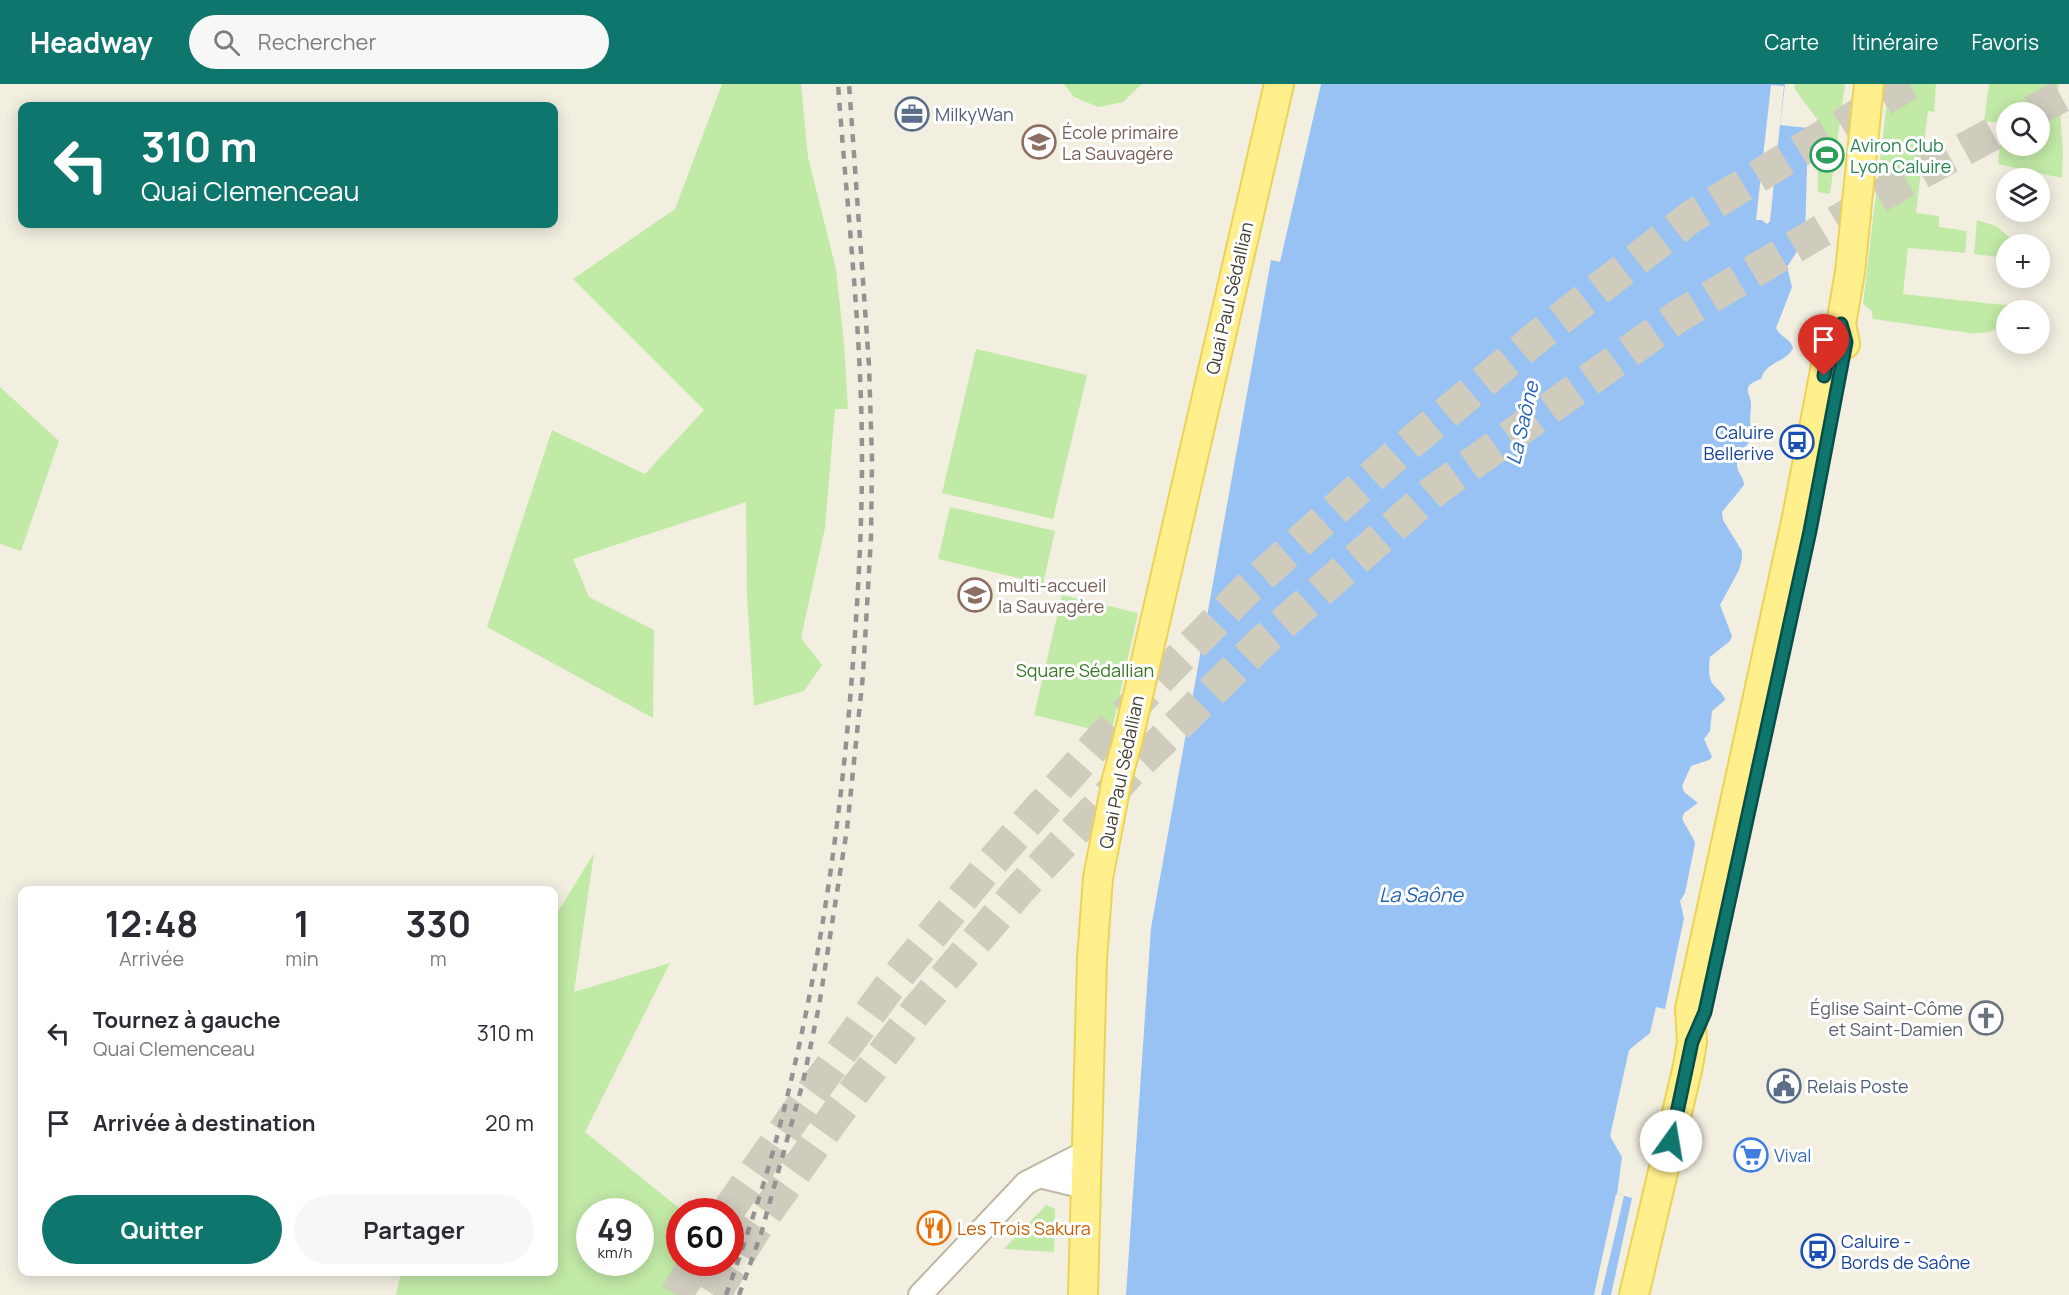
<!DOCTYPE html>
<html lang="fr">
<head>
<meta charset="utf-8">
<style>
  body { margin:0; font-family:Manrope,sans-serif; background:#f7f7f7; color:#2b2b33; height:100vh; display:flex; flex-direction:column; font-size:22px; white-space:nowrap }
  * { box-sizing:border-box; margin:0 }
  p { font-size:20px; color:#7c7c81 }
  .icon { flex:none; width:33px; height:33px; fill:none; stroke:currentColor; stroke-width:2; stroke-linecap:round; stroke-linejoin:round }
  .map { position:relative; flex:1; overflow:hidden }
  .details { position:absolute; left:18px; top:802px; width:540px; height:390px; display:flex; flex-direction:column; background:#fff; border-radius:12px; box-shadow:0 3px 15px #0003 }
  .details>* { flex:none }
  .guide { position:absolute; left:18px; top:18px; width:540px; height:126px; border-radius:12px; box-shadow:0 3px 15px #0003; background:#0f766e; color:#fff; overflow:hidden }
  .buttons { position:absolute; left:1996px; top:18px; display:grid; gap:12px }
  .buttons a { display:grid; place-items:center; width:54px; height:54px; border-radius:50%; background:#fff; box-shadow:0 3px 15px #0003; font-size:30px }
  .speed { position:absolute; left:576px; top:1114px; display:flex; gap:12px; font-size:30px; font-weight:700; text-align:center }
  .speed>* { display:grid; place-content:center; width:78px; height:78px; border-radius:50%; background:#fff; box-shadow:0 3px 15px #0003; line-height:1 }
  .speed small { font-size:15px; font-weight:400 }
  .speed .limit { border:9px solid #d22; background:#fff; color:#111 }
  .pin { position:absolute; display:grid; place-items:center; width:51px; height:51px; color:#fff; margin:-62px -26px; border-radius:50% 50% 50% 0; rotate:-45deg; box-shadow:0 0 6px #0007 }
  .pin .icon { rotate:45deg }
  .me { position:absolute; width:66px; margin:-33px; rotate:13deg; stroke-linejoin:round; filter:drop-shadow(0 0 4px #0008) }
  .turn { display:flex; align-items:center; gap:21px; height:126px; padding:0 24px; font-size:27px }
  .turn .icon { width:78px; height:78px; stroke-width:2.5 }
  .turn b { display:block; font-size:42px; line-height:51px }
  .eta { display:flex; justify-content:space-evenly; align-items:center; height:102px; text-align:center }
  .eta b { font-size:36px; font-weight:700; line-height:42px }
  .primary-button { display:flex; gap:12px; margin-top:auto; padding:12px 24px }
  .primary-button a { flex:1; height:69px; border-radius:36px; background:#0f766e; color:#fff; font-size:24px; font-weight:700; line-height:69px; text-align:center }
  .primary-button a+a { background:#f7f7f7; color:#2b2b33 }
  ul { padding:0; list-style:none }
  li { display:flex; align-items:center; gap:18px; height:90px; padding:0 24px }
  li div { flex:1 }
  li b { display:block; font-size:22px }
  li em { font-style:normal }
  header { display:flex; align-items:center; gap:36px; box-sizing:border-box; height:84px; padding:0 30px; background:#0f766e; color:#fff }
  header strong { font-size:28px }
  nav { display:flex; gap:33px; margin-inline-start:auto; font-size:21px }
  .search { width:420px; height:54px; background:#f7f7f7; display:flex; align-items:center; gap:15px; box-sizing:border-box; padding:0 21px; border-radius:33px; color:#7c7c81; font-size:22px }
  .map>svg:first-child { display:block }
  .green { fill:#c2eaa7; fill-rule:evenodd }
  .water { fill:#98c1f4 }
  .pier { fill:#f2efe1 }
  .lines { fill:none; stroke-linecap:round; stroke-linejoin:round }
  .highway-tunnel { stroke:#cfccbe; stroke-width:33; stroke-dasharray:33 16; stroke-linecap:butt }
  .minor-casing { stroke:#beb9a4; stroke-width:26 }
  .major-casing { stroke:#ebd357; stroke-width:32 }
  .minor { stroke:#fff; stroke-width:22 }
  .major { stroke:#ffef8d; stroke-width:28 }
  .rail { stroke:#939393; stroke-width:4.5; stroke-dasharray:8 8; stroke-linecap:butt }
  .route-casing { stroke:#0a4d48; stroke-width:15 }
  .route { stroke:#0f766e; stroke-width:10 }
  .labels { text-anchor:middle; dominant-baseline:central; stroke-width:6; stroke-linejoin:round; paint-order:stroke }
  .service-label { font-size:18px; fill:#4e5e75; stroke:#fff; text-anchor:start }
  .education-label { font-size:18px; fill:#785e54; stroke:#fff; text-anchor:start }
  .leisure-label { font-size:18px; fill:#27864d; stroke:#fff; text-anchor:start }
  .street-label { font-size:18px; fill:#443f32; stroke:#fff }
  .transit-label { font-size:18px; fill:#164399; stroke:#fff; text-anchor:end }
  .park-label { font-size:18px; fill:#377822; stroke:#fff }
  .worship-label { font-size:18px; fill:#5b616d; stroke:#fff; text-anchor:end }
  .shop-label { font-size:18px; fill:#366cbe; stroke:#fff; text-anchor:start }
  .food-label { font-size:18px; fill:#c56008; stroke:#fff; text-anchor:start }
  .water-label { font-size:20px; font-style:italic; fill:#2564b5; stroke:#fff }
</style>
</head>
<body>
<header>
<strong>Headway</strong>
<div class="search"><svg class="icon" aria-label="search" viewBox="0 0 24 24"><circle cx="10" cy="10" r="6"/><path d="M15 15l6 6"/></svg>Rechercher</div>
<nav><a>Carte</a><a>Itinéraire</a><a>Favoris</a></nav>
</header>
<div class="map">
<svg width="2069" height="1211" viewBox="0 0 2069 1211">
  <rect width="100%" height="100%" fill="#f2efe1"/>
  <path class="green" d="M722,0h79l7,73 28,112 8,74 4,66h-13l-10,119 -24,110 21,27 -18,26 -50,15 -7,-109 -1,-95 -173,57 16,38 65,33 -1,88 -166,-91 65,-197 93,44 59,-64 -131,-131 102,-70z
    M1064,0h78l-19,18 -25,5 -24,-10z
    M1795,0h50l-15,110 -12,-2 -1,-73 -23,-31z
    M1889,0h47l-2,28 -6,-1 -12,102 23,3v11l28,4 -2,22 -57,-5 -5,46 119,13 -2,3h-13v14c-12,7 -23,10 -37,9l-97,-14 -2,-9 -8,-6z
    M1989,0h69l5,68 -1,26 -64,-14 4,-41 -18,-2zM2007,28h33v34h-33z
    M1977,136l19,6 22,18h-11v14l-33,-4z
    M976,265l111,26 -34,144 -111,-26z
    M0,303l59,54 -38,110 -21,-7z
    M950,423l105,24 -12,53 -105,-25z
    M1062,511l76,18 -27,121 -77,-19z
    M594,769l-20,139 96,-29 -85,169 99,80h-4v51h16l-11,32h-289l5,-23h153v-354zM590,1128h50v51h-50z
    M1046,1121l9,4 -1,43 -50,-3z"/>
  <path class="water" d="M1321,0h464l-5,41 28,3 -3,111 -18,28 5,20 -16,41c5,10 15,11 17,20 -7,15 -27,13 -32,31 -23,8 -9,14 -10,27 -1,10 -2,19 2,29 -5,12 -16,17 -16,31 1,8 7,11 7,19l-22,27 1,8 19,31v8l-3,11 -19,35 12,31 -2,5 -20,16c-1,8 -2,19 2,26 5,7 11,9 13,17l-13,11 -2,20 -6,8 8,18 -3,3 -18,6 -9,20 2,6 14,11 -14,10 -2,6 12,21 1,4 -10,49 -5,8 4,17 -19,91 -9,-2 -6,26 -21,17 -19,86 12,21 -5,37 15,4 -21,97h-485l25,-367 120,-668 9,2z"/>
  <path class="pier" d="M1771,1l13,1 -14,135 -3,3 -5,-4h-6z
    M1616,1110l8,2 -23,99h-7z"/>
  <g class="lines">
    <path class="highway-tunnel" d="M2032,28l37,-20
      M727,1128l77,-109 85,-116 103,-125 110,-124 144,-148 150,-135 141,-118 154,-120 218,-133
      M676,1211l20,-32
      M714,1211l42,-68 80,-112 81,-105 103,-121 112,-119 130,-128 172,-151 243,-174 223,-133 107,-58"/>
    <defs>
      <path id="minor" d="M1039,1092l46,11
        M920,1211l106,-112 60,-31"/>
      <path id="major" d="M1845,260l-4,-20 9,-52 19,-188
        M1083,1211l9,-336 6,-81 19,-99 11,-40 151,-655
        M1634,1211l54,-229 4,-24 -2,-33 107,-492 34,-178 10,-15"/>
    </defs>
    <use href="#minor" class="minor-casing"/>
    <use href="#major" class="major-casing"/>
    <use href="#minor" class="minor"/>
    <use href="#major" class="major"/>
    <path class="rail" d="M726,1211c17,-48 34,-97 48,-147 43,-159 67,-321 79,-486 5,-67 9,-135 9,-203 0,-125 -15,-250 -24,-375
      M739,1211l22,-61 42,-152 16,-76 28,-177 16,-154 8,-138 1,-78 -3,-94 -20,-281"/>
  </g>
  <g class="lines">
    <defs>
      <path id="route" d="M1671,1057l21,-99 13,-30 105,-481 36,-189 -5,-18 -10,15 -7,37"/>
    </defs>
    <use href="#route" class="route-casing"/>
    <use href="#route" class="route"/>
  </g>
  <defs>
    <symbol id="office-ring" viewBox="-11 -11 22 22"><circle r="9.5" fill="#fff" stroke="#5c6f8a" stroke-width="1.5"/><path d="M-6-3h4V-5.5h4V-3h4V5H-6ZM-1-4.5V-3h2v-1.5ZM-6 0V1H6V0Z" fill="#5c6f8a"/></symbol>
    <symbol id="school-ring" viewBox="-11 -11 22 22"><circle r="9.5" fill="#fff" stroke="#8d6e63" stroke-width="1.5"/><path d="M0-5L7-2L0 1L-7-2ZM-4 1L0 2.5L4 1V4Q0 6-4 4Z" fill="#8d6e63"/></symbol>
    <symbol id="stadium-ring" viewBox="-11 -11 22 22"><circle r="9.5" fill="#fff" stroke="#2e9e5b" stroke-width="1.5"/><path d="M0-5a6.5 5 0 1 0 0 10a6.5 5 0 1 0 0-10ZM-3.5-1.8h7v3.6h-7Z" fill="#2e9e5b"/></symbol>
    <symbol id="bus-ring" viewBox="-11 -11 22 22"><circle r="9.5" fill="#fff" stroke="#1a4fb4" stroke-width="1.5"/><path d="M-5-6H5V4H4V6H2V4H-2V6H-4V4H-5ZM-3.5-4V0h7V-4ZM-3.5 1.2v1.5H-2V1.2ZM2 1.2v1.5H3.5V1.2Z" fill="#1a4fb4"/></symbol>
    <symbol id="church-ring" viewBox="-11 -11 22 22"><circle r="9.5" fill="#fff" stroke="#6b7280" stroke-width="1.5"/><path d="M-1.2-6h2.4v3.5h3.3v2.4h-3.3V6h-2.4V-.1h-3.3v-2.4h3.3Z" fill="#6b7280"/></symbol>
    <symbol id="civic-ring" viewBox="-11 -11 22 22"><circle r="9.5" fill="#fff" stroke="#5c6f8a" stroke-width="1.5"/><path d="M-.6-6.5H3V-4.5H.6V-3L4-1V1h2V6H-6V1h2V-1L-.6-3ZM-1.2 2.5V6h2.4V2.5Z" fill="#5c6f8a"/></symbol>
    <symbol id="supermarket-ring" viewBox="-11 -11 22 22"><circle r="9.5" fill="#fff" stroke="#3f7fe0" stroke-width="1.5"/><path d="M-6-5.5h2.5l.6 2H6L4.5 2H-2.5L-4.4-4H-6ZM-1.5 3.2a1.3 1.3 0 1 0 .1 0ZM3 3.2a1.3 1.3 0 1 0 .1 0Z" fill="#3f7fe0"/></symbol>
    <symbol id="restaurant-ring" viewBox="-11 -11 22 22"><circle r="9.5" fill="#fff" stroke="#e8710a" stroke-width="1.5"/><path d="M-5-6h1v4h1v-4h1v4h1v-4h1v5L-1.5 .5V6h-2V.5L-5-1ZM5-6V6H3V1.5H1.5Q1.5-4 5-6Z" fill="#e8710a"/></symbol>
  </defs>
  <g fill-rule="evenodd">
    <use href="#office-ring" x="893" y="11" width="38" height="38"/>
    <use href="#school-ring" x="1020" y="39" width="38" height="38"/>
    <use href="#stadium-ring" x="1808" y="52" width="38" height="38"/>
    <use href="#bus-ring" x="1778" y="339" width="38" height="38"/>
    <use href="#school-ring" x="956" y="492" width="38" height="38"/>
    <use href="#church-ring" x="1967" y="915" width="38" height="38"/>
    <use href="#civic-ring" x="1765" y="983" width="38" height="38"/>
    <use href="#supermarket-ring" x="1732" y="1052" width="38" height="38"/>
    <use href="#restaurant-ring" x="915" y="1125" width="38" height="38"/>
    <use href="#bus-ring" x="1799" y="1148" width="38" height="38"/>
  </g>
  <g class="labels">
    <g class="service-label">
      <text x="935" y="30">MilkyWan</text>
      <text x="1807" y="1002">Relais Poste</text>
    </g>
    <g class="education-label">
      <text x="1062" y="48">École primaire<tspan x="1062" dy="21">La Sauvagère</tspan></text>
      <text x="998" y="501">multi-accueil<tspan x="998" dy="21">la Sauvagère</tspan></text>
    </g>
    <g class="leisure-label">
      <text x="1850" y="61">Aviron Club<tspan x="1850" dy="21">Lyon Caluire</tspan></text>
    </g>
    <g class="street-label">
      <text transform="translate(1229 214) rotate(-77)">Quai Paul Sédallian</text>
      <text transform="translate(1121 688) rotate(-78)">Quai Paul Sédallian</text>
    </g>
    <g class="transit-label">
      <text x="1774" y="348">Caluire<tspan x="1774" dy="21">Bellerive</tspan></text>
      <text x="1841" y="1157" text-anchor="start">Caluire -<tspan x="1841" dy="21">Bords de Saône</tspan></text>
    </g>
    <g class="park-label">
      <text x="1085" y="586">Square Sédallian</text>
    </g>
    <g class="worship-label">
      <text x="1963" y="924">Église Saint-Côme<tspan x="1963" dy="21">et Saint-Damien</tspan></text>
    </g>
    <g class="shop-label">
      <text x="1774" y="1071">Vival</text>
    </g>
    <g class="food-label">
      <text x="957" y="1144">Les Trois Sakura</text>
    </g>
    <g class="water-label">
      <text transform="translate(1522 339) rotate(-77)">La Saône</text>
      <text x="1421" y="810">La Saône</text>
    </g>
  </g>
</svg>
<div class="buttons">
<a><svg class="icon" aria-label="search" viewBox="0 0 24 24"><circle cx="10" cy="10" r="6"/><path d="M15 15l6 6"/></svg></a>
<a><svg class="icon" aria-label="layers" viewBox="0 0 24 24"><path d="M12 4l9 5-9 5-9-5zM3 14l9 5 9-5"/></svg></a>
<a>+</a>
<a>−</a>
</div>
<div class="speed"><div>49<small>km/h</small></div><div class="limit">60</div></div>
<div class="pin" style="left:1824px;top:292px;background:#d93025"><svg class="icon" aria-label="arrive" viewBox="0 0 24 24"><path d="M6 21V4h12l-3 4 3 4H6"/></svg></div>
<svg class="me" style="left:1671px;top:1057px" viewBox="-20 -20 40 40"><circle r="19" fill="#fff"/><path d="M0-13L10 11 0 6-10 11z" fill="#0f766e"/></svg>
<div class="guide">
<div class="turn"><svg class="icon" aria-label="left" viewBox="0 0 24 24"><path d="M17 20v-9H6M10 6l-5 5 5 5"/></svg><div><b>310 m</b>Quai Clemenceau</div></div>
</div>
<section class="details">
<div class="eta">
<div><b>12:48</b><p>Arrivée</p></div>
<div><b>1</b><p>min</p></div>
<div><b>330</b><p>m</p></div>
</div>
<ul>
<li><svg class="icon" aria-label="left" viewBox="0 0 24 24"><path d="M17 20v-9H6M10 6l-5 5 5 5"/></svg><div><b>Tournez à gauche</b><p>Quai Clemenceau</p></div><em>310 m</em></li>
<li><svg class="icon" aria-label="arrive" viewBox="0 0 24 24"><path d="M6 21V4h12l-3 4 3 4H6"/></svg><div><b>Arrivée à destination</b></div><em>20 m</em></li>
</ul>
<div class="primary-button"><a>Quitter</a><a>Partager</a></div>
</section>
</div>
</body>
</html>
